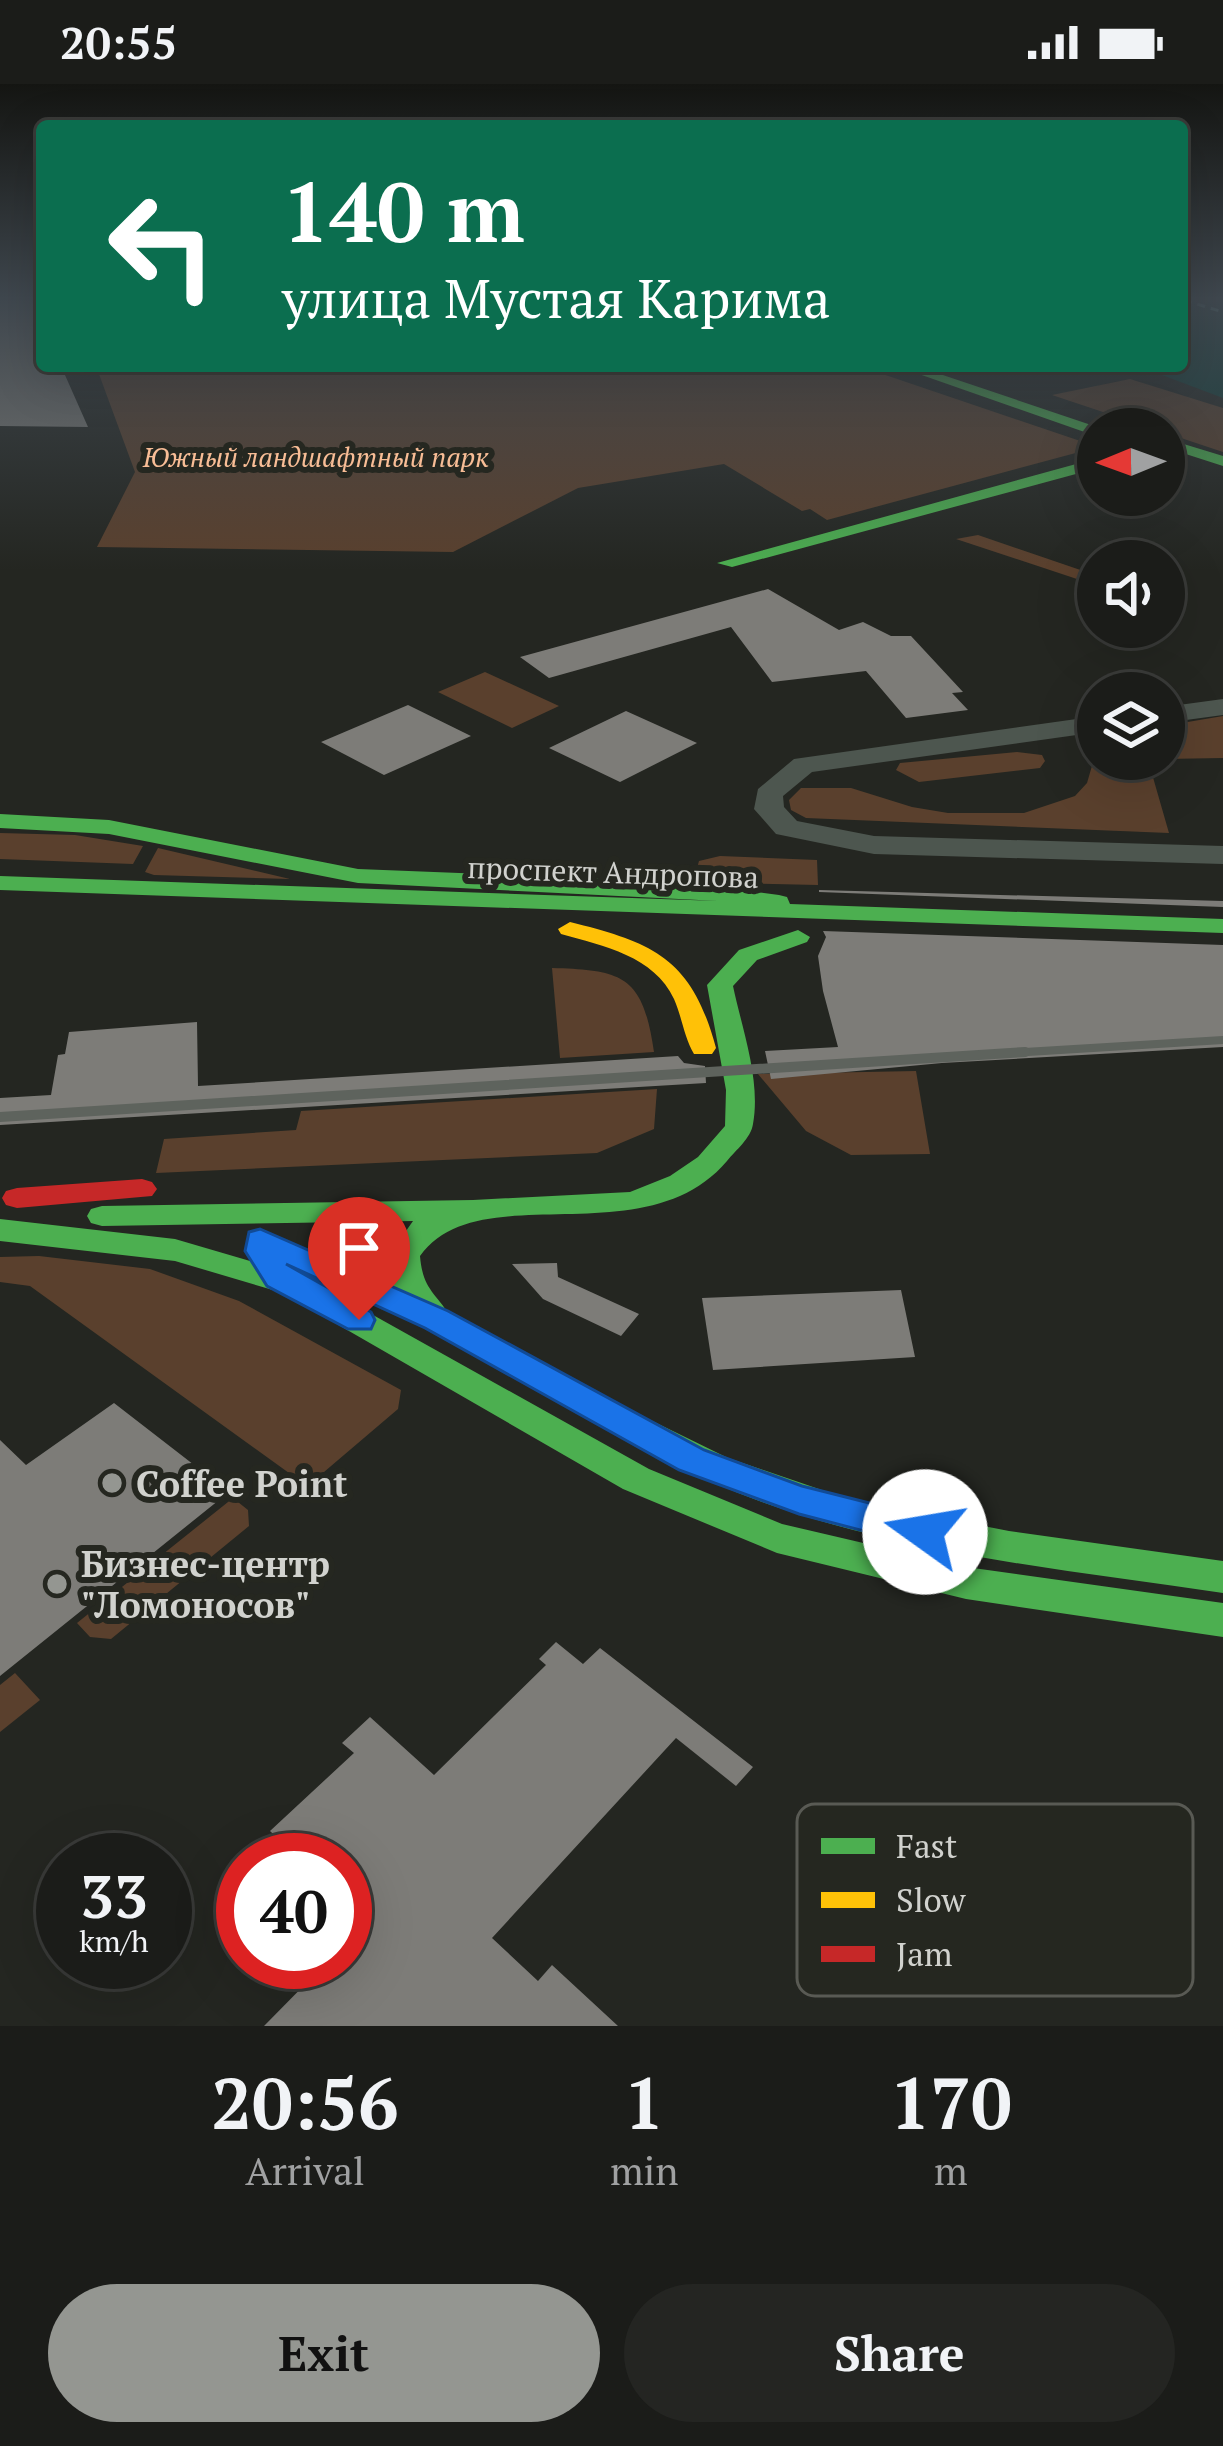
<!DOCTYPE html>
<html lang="en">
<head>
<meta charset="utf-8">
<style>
  body { margin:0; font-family:"PT Serif",serif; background:#242522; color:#f1f3f6; height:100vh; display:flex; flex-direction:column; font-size:45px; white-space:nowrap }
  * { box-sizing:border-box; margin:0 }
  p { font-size:39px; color:#a0a1a2 }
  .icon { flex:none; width:66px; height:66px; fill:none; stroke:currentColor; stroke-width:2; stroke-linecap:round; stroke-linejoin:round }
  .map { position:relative; height:1942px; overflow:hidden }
  .sheet { display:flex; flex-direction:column; background:#1b1c19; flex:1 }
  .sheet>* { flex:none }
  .banner { position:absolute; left:36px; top:36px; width:1152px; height:252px; border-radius:12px; box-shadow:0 12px 48px #0002,0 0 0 3px #393a38; background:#0b6e4f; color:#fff; overflow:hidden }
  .needle { width:78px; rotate:269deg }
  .controls { position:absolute; left:1077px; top:324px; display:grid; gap:24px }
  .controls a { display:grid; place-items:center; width:108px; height:108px; border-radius:50%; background:#1b1c19; box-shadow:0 12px 48px #0002,0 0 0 3px #393a38; font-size:60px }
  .speed { position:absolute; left:36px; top:1749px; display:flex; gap:24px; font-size:60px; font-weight:700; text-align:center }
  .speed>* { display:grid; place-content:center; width:156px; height:156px; border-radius:50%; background:#1b1c19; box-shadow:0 12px 48px #0002,0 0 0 3px #393a38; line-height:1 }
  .speed small { font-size:30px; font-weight:400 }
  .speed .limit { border:18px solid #d22; background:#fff; color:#111 }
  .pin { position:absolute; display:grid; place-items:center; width:102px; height:102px; color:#fff; margin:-123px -51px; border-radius:50% 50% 50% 0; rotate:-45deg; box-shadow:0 0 12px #0007 }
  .pin .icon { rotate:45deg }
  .me { position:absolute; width:132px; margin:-66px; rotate:283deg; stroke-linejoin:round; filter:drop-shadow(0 0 9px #0008) }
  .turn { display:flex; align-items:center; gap:42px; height:252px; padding:0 48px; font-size:54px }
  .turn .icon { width:156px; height:156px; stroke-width:2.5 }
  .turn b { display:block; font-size:84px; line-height:102px }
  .eta { display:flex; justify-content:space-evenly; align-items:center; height:204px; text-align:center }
  .eta b { font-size:72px; font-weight:700; line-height:84px }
  .button { display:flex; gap:24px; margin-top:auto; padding:24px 48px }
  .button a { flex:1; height:138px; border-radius:72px; background:#949691; color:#111; font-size:48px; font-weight:700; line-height:138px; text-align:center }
  .button a+a { background:#242522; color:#f1f3f6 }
  .status { display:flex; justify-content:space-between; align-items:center; height:84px; padding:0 60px; background:#1b1c19; direction:ltr }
  .status svg { height:33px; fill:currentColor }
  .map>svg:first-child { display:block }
  .green { fill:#5a402d }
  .water { fill:#0e403a }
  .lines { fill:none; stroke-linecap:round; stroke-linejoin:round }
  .ferry { stroke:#93e9dd; stroke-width:3; stroke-dasharray:8 6; stroke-linecap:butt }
  .building { fill:#7d7c78 }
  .street { fill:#4d564f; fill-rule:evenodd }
  .fast { fill:#4caf50; fill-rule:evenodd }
  .slow { fill:#ffc107; fill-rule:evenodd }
  .jam { fill:#c62828; fill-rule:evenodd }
  .rail-far1 { stroke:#5e635d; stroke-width:8 }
  .rail { stroke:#5e635d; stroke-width:10 }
  .route { fill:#1a73e8; stroke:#114b97; stroke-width:3 }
  .poi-dot { fill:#949691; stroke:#252720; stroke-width:4.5 }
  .labels { text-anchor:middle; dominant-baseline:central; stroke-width:12; stroke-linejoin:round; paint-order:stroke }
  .far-park-label { font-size:27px; font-style:italic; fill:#f8bd96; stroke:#252720 }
  .street-label { font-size:30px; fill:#d1d2ce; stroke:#252720 }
  .near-poi-label { font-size:36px; font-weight:bold; fill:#d1d2ce; stroke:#252720; text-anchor:start }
  .key { fill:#252720; stroke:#595a54; stroke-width:3 }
  .key-label { font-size:33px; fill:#d1d2ce }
</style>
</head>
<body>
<div class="status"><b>20:55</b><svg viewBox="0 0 49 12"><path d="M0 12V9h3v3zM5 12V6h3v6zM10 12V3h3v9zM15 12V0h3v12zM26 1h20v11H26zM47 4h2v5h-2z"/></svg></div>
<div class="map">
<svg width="1223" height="1942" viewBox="0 0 1223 1942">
  <rect width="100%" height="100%" fill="#242621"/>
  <path class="green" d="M96,282h763l239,81 -271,73 -17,-11 -8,2 -78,-47 -146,24 -125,64 -356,-5 38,-75z
    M1130,295l93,29v44l-171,-57z
    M978,451l120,41v10l-142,-47z
    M485,588l74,34 -47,22 -74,-36z
    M1223,632v42l-59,1v-33z
    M1098,661v14h53l-3,1 21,73 -363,-15 -15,-8 -2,-10 12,-12h50l61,19 36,6h76l51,-17 12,-13z
    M1017,668l25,3 3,6 -5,7 -121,14 -23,-12 4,-7z
    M0,749l75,2 68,11 -10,18 -133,-5z
    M158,764l132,31 -136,-4 -9,-3z
    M720,772l97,4 1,25 -99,-2 -24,-8 4,-14z
    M552,884c73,2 91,9 102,84l-94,6z
    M916,987l14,83 -79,1 -45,-24 -48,-57z
    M657,1005l-3,40 -57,24 -441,20 8,-34 132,-9 5,-19z
    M39,1172l111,13 89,32 162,89 -3,19 -74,63 -16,6 -19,-5 -259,-187 -30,-4v-25z
    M233,1414l15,12 1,16 -138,113 -21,-2 -13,-14z
    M15,1589l25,27 -40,32v-47z"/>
  <path class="water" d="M1182,216h41v98l-85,-32h44z"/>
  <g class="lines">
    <path class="ferry" d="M1184,216l39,12"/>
  </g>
  <path class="building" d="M0,216h32l10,22v44h19l27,61 -88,-1z
    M768,505l71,41 24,-8 28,14h20l52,56 -11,1 16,17 -62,8 -40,-47 -94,11 -41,-55 -182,51 -29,-21z
    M408,621l63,31 -87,39 -63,-33z
    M626,627l71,32 -77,39 -71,-34z
    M819,806l404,11v6l-404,-15z
    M823,847l400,14v102l-281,16 -171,16 -6,-28 73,-4 -15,-56 -5,-35 8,-19z
    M197,938l1,64 480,-30 6,7 21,3 1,17 -706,42v-27l51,-3 7,-40 7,-1 4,-22z
    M557,1179l1,14 81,37 -18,22 -78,-37 -31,-35z
    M901,1206l14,67 -202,13 -11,-72z
    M114,1319l115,89 -229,184v-236l26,25z
    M556,1558l27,22 17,-16 153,119 -17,19 -60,-48 -184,200 46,43 14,-16 66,61h-354l63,-64h18v-19l20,-20 -20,-19v-44h-45l-30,-29 84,-78 -12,-10 28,-26 64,58 112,-110 -7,-6z"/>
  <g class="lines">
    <path class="street" d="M1223,615v16l-59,8v-16z
      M1098,632v16l-286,40 -29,24 1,11 13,14 77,15 349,10v18l-349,-10 -98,-20 -22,-25 4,-20 36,-30z"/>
    <path class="fast" d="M896,282h20l187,63h-5v7l-5,-1z
      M1164,354l59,18v10l-59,-19z
      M1098,374v10l-366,99 -15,-4z
      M0,730l109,6 249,49 325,13 96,13 8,2 3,7 433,15v14l-1223,-43v-14l719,25 -361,-18 -249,-49 -109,-6z
      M798,846l12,7 -3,5 -50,18 -24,26c9,43 28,94 20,138 -2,14 -17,26 -26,37 -82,97 -249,13 -307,95 3,35 16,36 32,63l-5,8c-22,7 -50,-20 -56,-43 -2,-9 -2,-20 -2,-29l24,-34 -311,5 -11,-3 -4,-7 4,-7 11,-3 371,-6 157,-8 40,-16 28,-19 27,-31 1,-36 -19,-105 32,-35z
      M0,1135l175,20 130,38 344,192 133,55 184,43 257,36v34l-257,-38 -189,-46 -154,-64 -340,-196 -108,-32 -175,-20z
      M583,1303l145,71 123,42 158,31 214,30v32c-155,-23 -313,-38 -461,-91 -67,-24 -129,-58 -191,-93l-5,-9 5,-9z"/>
    <path class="slow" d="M570,838c85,21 122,37 146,126l-4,6h-18c-10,-17 -12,-37 -20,-55 -20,-43 -70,-53 -113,-65l-3,-5z"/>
    <path class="jam" d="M142,1095l10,3 5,7 -5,7 -135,12 -11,-3 -4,-7 4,-7 11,-3z
      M332,1176l115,51 148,80 5,9 -5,9 -12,4 -12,-4 -146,-82 -104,-48 -5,-8 5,-8z"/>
    <path class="rail-far1" d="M977,971l246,-15"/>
    <path class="rail" d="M0,1033l1025,-65"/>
  </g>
  <linearGradient id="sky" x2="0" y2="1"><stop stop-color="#141512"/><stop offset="0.44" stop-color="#3f474e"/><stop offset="1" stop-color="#3f474e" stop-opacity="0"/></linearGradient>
  <rect width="1223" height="487" fill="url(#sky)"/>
  <path class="route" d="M260,1145l188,82 256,139 98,36 123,31 13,4 6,11 -6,11 -13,4 -126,-33 -120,-44 -254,-142 -139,-64 85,48 4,8 -4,9h-23l-81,-43 -22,-35 4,-19z"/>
  <g class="poi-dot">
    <circle cx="112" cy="1399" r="12"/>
    <circle cx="57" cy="1500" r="12"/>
  </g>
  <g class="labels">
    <g class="far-park-label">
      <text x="316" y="373">Южный ландшафтный парк</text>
    </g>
    <g class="street-label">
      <text transform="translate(613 788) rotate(2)">проспект Андропова</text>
    </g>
    <g class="near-poi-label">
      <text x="136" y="1399">Coffee Point</text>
      <text x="81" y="1479">Бизнес-центр<tspan x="81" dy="41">"Ломоносов"</tspan></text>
    </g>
  </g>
  <rect x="797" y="1720" width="396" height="192" rx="18" class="key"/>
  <rect x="821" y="1754" width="54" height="16" fill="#4caf50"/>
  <rect x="821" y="1808" width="54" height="16" fill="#ffc107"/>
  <rect x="821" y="1862" width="54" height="16" fill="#c62828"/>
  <g class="key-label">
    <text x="896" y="1774">Fast</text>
    <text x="896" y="1828">Slow</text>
    <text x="896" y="1882">Jam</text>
  </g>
</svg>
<div class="controls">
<a><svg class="needle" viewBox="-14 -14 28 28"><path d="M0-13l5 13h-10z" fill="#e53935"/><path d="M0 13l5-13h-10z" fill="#a0a1a2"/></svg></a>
<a><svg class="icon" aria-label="sound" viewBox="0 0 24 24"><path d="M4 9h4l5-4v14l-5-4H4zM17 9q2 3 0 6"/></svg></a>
<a><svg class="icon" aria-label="layers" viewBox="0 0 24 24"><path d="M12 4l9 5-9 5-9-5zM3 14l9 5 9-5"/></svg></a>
</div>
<div class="speed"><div>33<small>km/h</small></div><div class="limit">40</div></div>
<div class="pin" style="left:359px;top:1236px;background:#d93025"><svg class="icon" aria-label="arrive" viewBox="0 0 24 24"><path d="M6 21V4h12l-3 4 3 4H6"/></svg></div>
<svg class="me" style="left:925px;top:1448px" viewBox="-20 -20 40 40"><circle r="19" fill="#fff"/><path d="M0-13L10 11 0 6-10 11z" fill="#1a73e8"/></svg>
<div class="banner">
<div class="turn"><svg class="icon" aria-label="left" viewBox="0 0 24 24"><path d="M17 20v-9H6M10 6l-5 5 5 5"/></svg><div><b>140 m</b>улица Мустая Карима</div></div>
</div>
</div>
<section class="sheet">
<div class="eta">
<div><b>20:56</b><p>Arrival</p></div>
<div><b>1</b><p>min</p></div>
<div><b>170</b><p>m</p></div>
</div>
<div class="button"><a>Exit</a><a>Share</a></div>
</section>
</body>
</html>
